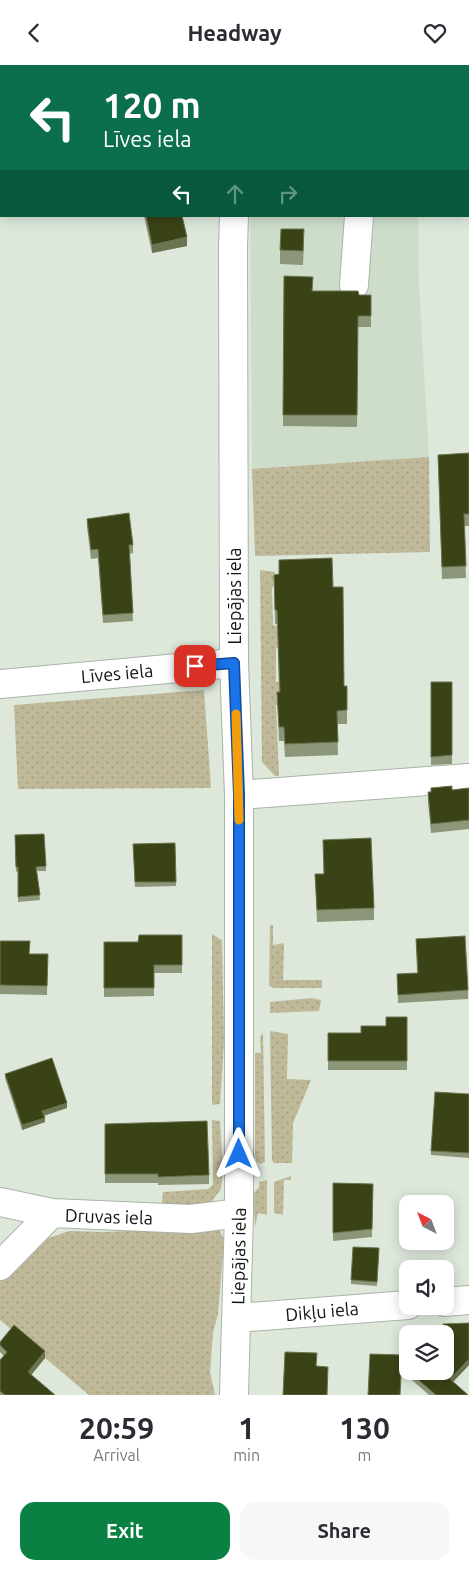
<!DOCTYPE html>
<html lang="en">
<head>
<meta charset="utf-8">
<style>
  body { margin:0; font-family:Ubuntu,sans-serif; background:#f7f7f7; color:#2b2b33; height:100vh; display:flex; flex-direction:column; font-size:19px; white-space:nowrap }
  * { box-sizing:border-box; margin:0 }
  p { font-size:16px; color:#7c7c81 }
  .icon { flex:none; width:28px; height:28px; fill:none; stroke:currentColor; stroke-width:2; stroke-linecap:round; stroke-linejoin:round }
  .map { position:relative; height:1330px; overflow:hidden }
  .drawer { display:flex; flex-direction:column; background:#fff; flex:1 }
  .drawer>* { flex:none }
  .banner { position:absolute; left:0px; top:0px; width:470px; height:152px; box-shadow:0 2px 12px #0003; background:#0b6e4f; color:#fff; overflow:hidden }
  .needle { width:32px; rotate:318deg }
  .tools { position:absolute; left:399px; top:1130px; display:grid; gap:10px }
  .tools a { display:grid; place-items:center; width:55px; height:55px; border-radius:10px; background:#fff; box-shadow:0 2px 12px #0003; font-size:25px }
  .pin { position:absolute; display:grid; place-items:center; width:42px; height:42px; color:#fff; margin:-21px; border-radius:10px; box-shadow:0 2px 8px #0006 }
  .me { position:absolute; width:55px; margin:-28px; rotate:0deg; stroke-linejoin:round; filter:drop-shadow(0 0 4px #0008) }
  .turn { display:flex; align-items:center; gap:18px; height:105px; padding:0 20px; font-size:22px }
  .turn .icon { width:65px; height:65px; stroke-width:2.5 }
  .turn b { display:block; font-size:35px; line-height:42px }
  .lanes { display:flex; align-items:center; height:48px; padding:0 20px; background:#0003; justify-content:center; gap:25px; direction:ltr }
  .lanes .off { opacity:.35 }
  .eta { display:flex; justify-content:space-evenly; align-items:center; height:85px; text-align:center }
  .eta b { font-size:30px; font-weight:600; line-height:35px }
  .action { display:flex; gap:10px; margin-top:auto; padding:10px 20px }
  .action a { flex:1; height:58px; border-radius:15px; background:#0b8043; color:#fff; font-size:20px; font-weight:600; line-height:58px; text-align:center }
  .action a+a { background:#f7f7f7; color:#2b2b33 }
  header { display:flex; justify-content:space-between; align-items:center; height:65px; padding:0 20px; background:#fff; font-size:22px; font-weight:600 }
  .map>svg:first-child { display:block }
  .built { fill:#cdddca }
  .grass { fill:url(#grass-dots) }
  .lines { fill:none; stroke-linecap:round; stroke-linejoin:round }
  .minor-casing { stroke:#a9b4a8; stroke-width:30 }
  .minor { stroke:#fff; stroke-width:28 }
  .wall { fill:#8c9678 }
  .shaded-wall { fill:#6b7451 }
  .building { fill:#3a4316; stroke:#6b7451 }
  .route-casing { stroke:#114b97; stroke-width:12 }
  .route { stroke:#1a73e8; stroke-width:9 }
  .slow { stroke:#f59e0b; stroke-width:9 }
  .labels { text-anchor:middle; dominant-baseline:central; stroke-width:5; stroke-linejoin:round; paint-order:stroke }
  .street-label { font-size:18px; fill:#111510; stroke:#fff }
</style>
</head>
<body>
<header><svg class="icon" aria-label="back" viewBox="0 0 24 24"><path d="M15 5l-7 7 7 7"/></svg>Headway<svg class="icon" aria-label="heart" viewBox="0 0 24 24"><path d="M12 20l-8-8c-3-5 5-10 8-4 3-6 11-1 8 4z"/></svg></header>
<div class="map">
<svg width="469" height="1330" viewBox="0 0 469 1330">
  <defs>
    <pattern id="grass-dots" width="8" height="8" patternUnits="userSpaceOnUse" patternTransform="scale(1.25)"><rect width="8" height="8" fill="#bfb999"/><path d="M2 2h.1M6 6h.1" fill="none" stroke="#a39e83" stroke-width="1.8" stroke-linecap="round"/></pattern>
  </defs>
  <rect width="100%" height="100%" fill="#dde8db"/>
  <path class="built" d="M250,151h168l1,69 10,172 -177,12z"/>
  <path class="grass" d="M429,392l1,95 -175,4 -3,-87z
    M260,505l15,2 -1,14 -2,1 1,38 8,1 1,21 -6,1v34h6l1,23h-7l3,71h-4l-13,-14z
    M204,625l7,98 -193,1 -4,-84z
    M270,860h3v20l11,-2 -1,37h39v8h-48l-5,-2z
    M212,869l10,6 2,101 -4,63 -8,1z
    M311,933l10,2 -2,11 -49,2v-11z
    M270,966l18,3 -1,45 24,1 -18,43 -1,40h-18l-2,-3z
    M263,967l2,130 -4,2 -5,-3 -1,-7v-101h6l-1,-15z
    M212,1055l8,1 3,51 -2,17 -9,12 -11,8 -39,-5 1,-12 45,-3 5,-4z
    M291,1111v4h-7l-1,35 -9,-2v-31z
    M267,1115v35l-9,-2 -3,14 -2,-33 6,-7v-5z
    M180,1164h39l5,11 -6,74 -5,19 -3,39 5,23h-126l-89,-75v-38l23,-26 20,-16 26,-9 34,1z"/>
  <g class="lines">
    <defs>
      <path id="minor" d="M253,1l1,-1
        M0,96h1
        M354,220l5,-69
        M0,619l234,-21
        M239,730l230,-17
        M0,1137l52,11
        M0,1201l52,-53 139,6 48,-6
        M445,1237l24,-2
        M237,1253l171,-13
        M234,1330l5,-182v-418l-5,-132 -1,-416 1,-31"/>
    </defs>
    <use href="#minor" class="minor-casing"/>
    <use href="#minor" class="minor"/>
  </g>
  <path class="wall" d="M0,0h179v1h-178v20h-1z
    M384,0h62v1h-57z
    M144,151h38l5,30 -35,7z
    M304,178l-1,22 -23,-1v-14z
    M284,211l28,15 47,4h12v32h-13l-1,100 -74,-1z
    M469,388v73h-5l2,52 -24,1 -4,-124z
    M87,454l46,26v8l-3,1 3,67 -30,2 -5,-65 -7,1 -4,-32z
    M279,495l54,27 11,99h3v38h-10l1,31 -53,2 -1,-16h-5l-2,-49h2l-2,-68h-2l-1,-49h5z
    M431,617h21v82l-21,1z
    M469,723v41l-38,4 -3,-32v-9z
    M15,770l31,31v5h-9l3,29 -22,2v-31l-2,1z
    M175,778l1,43 -41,1 -2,-43z
    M315,809l59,34v12l-57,2z
    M182,870v38h-28v23l-50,1v-55h34z
    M416,874l52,51v9l-70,4 -1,-29 20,-1z
    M0,876l30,13h18l-1,41 -47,-1z
    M407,952v53h-79v-37h33l25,-7z
    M5,1009l62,34 -23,8 1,6 -23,8 -17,-52z
    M469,1029v64l-38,-3v-4z
    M105,1059l104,51v9l-51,1v-2h-53z
    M333,1118l40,1 -1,53 -39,4z
    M379,1188l-2,33 -26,-2v-4z
    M469,1258v42l-16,17 15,13h-39l-25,-22v-5l4,-4v7h37z
    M0,1277l45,16 -14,17 24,20h-55v-35l4,-4 -4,-4z"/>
  <path class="shaded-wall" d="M187,172v9l-35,7v-8z
    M67,1038v5l-25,8v-5z
    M45,1053v4l-23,8v-5z
    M45,1286v7l-17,21v-7z
    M469,1294v6l-19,20v-6z"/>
  <path class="building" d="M0,0h75l-13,1h-61v6h-1z
    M431,0h14v1h-8z
    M146,151h36l5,21 -35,8z
    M281,164h23l-1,22 -23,-1z
    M284,211l29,1 -1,14h46l1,4h12v21h-13l-1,99h-74z
    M469,388v61h-5l2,52 -24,1 -4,-112z
    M129,448l4,32h-4l4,68 -30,2 -5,-66 -7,1 -4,-31z
    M332,493l1,29h10l1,99h3v24l-10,1 1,31 -53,2 -1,-17h-5l-2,-35h3l-3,-82h-2l-1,-35 5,-1v-14z
    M431,617h21v73l-21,2z
    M452,721v4l17,-2v32l-38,4 -3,-32h3v-4z
    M44,769l2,32 -10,1 4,28 -22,2v-30h-2l-1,-32z
    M371,773l3,70 -57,2 -2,-36h9l-1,-34z
    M175,778l1,39h-41l-2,-38z
    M139,870h43v30h-28v23h-50v-46h34z
    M465,871l3,54 -70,5 -1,-21 21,-1 -2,-34z
    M0,876h30l-1,13h19l-1,32 -47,-1z
    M386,952h21v44h-79v-28h33v-7h25z
    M52,993l15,45 -25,8 3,7 -23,7 -17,-51z
    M435,1027l34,2v59l-38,-2z
    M207,1056l2,54 -51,2v-3h-53v-50z
    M333,1118l40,1 -1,45 -39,4z
    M353,1182l26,1 -2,34 -26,-2z
    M469,1258v36l-19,20 18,16h-32l-28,-24h37v-37h-2v-10z
    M14,1260l31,26 -17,21 27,23h-50l-5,-4v-31l7,-8 -7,-7v-3z
    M285,1287l32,1 -1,13 12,1 -1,28h-44z
    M370,1289l32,1 -2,40h-32z
    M408,1299v7l-4,-3z"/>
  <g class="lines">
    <defs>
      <path id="route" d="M195,601l39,-3 5,132v359"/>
    </defs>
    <use href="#route" class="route-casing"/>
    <use href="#route" class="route"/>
    <path class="slow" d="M236,649l3,106"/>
  </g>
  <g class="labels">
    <g class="street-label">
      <text transform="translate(234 531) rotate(-90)">Liepājas iela</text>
      <text transform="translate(117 608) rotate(-5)">Līves iela</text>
      <text transform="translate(109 1151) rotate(2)">Druvas iela</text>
      <text transform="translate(238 1191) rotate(-89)">Liepājas iela</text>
      <text transform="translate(322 1246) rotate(-5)">Dikļu iela</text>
    </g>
  </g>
</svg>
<div class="tools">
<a><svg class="needle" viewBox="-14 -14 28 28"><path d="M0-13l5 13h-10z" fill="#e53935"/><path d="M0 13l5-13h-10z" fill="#7c7c81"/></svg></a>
<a><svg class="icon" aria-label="sound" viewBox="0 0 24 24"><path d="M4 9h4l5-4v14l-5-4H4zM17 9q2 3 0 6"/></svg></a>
<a><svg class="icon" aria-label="layers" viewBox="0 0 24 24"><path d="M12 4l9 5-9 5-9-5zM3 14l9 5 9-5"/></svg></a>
</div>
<div class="pin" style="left:195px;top:601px;background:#d93025"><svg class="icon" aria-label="arrive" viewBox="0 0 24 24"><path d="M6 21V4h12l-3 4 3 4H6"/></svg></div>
<svg class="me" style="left:239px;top:1089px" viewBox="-20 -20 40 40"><path d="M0-17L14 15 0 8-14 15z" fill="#1a73e8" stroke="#fff" stroke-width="4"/></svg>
<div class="banner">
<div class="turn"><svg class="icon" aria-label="left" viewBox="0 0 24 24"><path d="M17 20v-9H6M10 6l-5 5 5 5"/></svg><div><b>120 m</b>Līves iela</div></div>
<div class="lanes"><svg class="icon" aria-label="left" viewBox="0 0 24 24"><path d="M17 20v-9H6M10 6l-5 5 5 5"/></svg><svg class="icon off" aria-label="ahead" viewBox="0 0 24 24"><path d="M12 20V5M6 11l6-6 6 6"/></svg><svg class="icon off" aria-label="right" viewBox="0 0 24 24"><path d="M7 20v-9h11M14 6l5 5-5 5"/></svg></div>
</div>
</div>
<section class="drawer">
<div class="eta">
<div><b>20:59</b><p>Arrival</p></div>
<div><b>1</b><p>min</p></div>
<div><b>130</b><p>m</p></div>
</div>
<div class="action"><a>Exit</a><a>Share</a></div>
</section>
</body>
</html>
